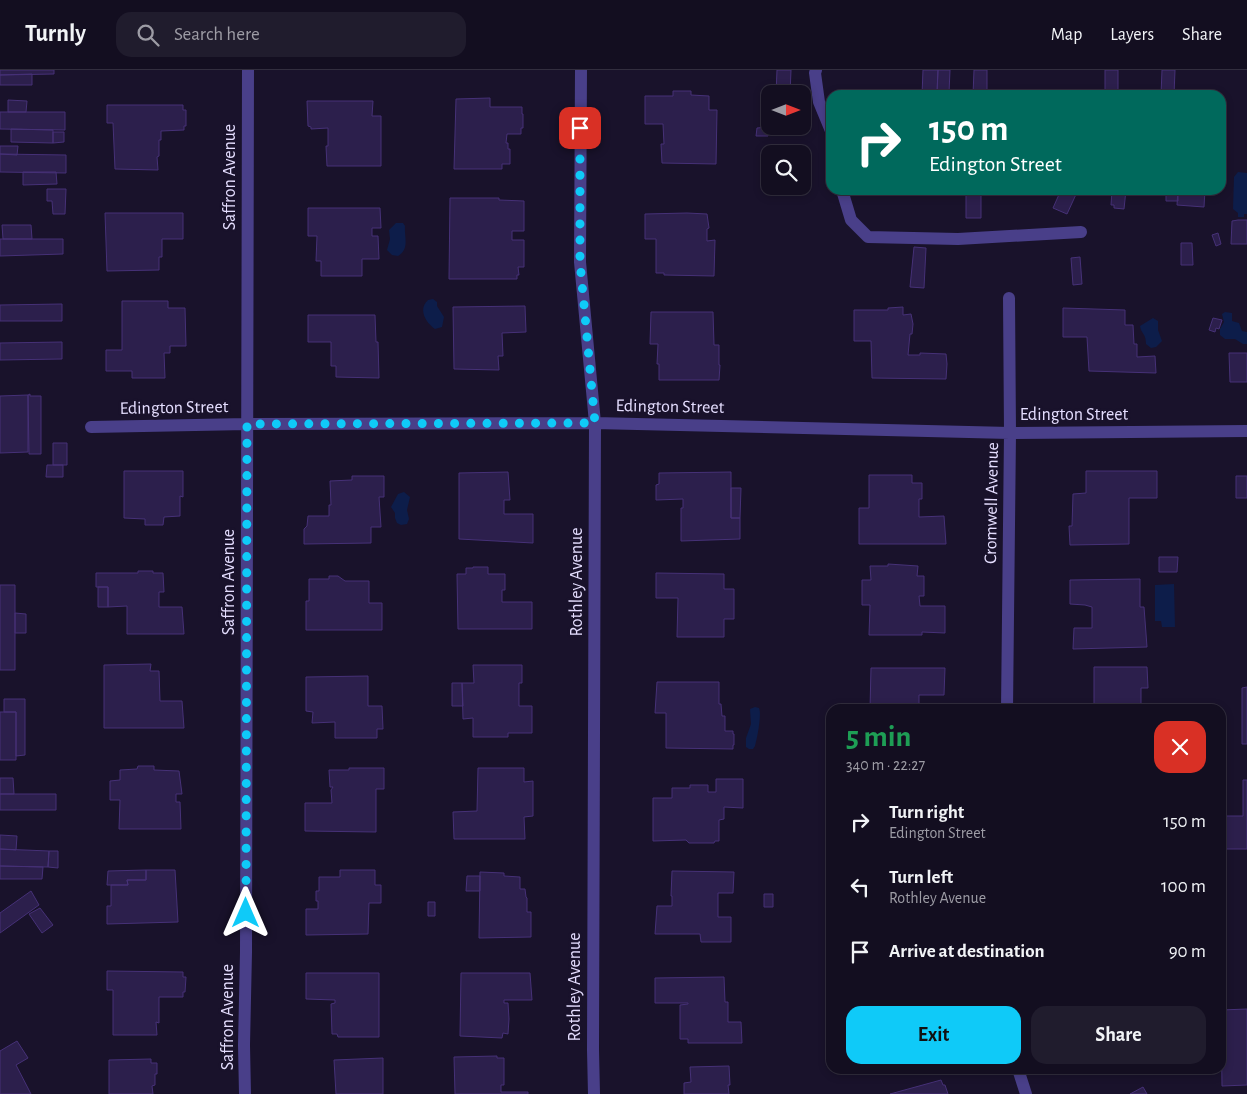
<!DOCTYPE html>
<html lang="en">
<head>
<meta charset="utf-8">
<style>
  body { margin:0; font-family:"Alegreya Sans",sans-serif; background:#201c2d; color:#f1f3f6; height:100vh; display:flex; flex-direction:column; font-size:19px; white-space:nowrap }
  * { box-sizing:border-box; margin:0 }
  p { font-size:16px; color:#9d9ca5 }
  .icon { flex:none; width:28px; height:28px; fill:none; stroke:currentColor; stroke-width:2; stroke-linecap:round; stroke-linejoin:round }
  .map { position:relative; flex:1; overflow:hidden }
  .side { position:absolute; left:826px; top:634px; width:400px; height:370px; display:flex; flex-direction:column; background:#130e20; border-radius:15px; box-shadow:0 2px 8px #0003,0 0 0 1px #322e3e }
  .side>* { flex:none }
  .top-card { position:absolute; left:826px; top:20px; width:400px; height:105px; border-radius:15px; box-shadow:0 2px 8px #0003,0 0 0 1px #322e3e; background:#00695c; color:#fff; overflow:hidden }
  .needle { width:32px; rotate:90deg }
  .controls { position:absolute; left:761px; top:15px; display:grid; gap:10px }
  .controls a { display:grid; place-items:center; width:50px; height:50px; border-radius:10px; background:#130e20; box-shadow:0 2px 8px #0003,0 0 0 1px #322e3e; font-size:25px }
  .pin { position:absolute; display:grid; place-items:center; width:42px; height:42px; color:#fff; margin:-21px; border-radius:10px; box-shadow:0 2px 8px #0006 }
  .me { position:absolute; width:55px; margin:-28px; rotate:0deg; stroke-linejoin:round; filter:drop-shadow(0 0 4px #0008) }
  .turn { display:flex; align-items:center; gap:18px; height:105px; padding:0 20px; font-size:22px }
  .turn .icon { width:65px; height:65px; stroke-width:2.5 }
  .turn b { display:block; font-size:35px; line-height:42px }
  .round { display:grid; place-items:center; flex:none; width:52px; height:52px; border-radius:15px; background:#201c2d }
  .head { display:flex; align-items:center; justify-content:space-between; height:85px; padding:0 20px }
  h1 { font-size:30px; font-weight:600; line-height:38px; color:#1e9e55 }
  .primary-button { display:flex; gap:10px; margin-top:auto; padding:10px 20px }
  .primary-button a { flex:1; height:58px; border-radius:15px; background:#0fcaf8; color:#111; font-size:20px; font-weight:600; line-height:58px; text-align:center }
  .primary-button a+a { background:#201c2d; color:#f1f3f6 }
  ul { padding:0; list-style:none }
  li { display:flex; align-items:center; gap:15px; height:65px; padding:0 20px }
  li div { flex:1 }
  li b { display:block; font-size:19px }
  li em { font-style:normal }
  header { display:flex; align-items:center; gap:30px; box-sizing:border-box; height:70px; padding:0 25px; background:#130e20; border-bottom:1px solid #322e3e }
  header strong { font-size:24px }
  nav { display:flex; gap:28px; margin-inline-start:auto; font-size:18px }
  .search { width:350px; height:45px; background:#201c2d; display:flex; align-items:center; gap:12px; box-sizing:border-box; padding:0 18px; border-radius:15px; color:#9d9ca5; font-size:19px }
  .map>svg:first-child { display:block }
  .water { fill:#0d1d4a }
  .building { fill:#2c1f4c; stroke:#463177 }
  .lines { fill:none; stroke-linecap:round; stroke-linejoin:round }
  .minor { stroke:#493f89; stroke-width:12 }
  .route { stroke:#0fcaf8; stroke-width:9; stroke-dasharray:0 16.2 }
  .labels { text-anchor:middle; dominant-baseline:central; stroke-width:5; stroke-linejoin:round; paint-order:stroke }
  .street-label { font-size:18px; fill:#e4ddfe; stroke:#19122b }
</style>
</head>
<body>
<header>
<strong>Turnly</strong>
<div class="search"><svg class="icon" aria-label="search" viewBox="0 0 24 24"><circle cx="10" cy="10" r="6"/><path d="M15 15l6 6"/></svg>Search here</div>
<nav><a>Map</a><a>Layers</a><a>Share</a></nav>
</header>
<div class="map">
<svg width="1247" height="1024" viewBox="0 0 1247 1024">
  <rect width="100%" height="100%" fill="#19122b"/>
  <path class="water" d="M1238,102l9,1v41h-3v3h-6v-4l-5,-4 1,-32z
    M396,153h7l2,3c-1,11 5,23 -7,30l-6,-1 -5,-5 3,-11 -1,-9z
    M433,229l4,3v4l7,11 -2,10 -7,2c-10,-7 -17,-20 -7,-29z
    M1225,242l7,1v8l7,2 3,8 5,1v12h-4l-8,-5h-10l-5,-4v-6l4,-7 -2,-8z
    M1153,248l5,3v9l4,11 -6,6 -5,1 -5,-4c0,-11 -5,-10 -6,-18z
    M404,422l6,5 -3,13 2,9 -2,5 -6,1 -4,-2 -2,-5v-5l-4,-6 7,-13z
    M1174,514l1,43h-13l-1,-6h-6v-36z
    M755,637l4,1c3,6 -2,31 -4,38l-2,3h-4l-3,-2v-9l5,-14 -1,-15z"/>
  <path class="building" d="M0,0h54v4l-54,1z
    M777,0h14l-1,24h-14z
    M923,0h15l-1,25h-15z
    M938,0h12l-1,23 -12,-1z
    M974,0h13v25h-14z
    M1105,0h13v25h-13z
    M1162,0h13l-1,25h-13z
    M32,4v11h-32v-10z
    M673,21h18v4l18,1v14h8l-1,54 -54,-1 -1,-19h3l-1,-20h-18v-28h28z
    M490,28v9h32v7h1v14h-2v6h-14l-1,9h2v6h2v15h-8v5h-48l2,-70z
    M8,30l19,1 -1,11h-18z
    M307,31h66l-1,15h9v50h-54l-1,-20h2v-18l-17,1v-2l-3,-1z
    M107,35h76v5h3v16h-2v4l-23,1v9h-2v16l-2,1 1,13 -43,-1 -2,-46h-6z
    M0,42h65v18l-65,-1z
    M768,57v9h-12l1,-8z
    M11,59l42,1v13l-42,-1z
    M53,62h11v10l-11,1z
    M0,76h18l-1,9 -17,-1z
    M0,84l66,1v18l-66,-1z
    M23,102h33l1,12 -34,1z
    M47,119h19l-1,25h-12l-1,-13h-5z
    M966,120h15v28h-15z
    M1061,120h17l-11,24 -14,-6z
    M1116,120h10l-2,19 -10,-1v-3h-3l1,-14h4z
    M1166,120h12v11h-12z
    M1178,120h27l-1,17 -27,-2z
    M450,128h49v2l25,1v30h-12v9h12v27h-6l1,8h-2v4h-68z
    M308,138h72l1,20h-9v8h6l1,23h-17v17h-41v-15h-5l1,-25h-9z
    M105,143h78v26h-21v18h-3v13l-52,1z
    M687,143l20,1 2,14 -2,1v12l8,-1 -1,36 -50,-1v-2h-8v-34h-11v-25z
    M1238,150h9v24h-16l1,-23z
    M2,155h29l1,14h-29z
    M1218,163l3,11 -5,2 -4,-11z
    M0,169h63v15l-63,2z
    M1181,173h11l1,22h-12z
    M914,177l12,1 -2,40 -14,-1z
    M1080,187l2,27 -9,1 -2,-27z
    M122,231h46v7h17l1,38h-16v7h-6l1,25h-33v-7h-26v-21h16z
    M62,234v17h-62v-16z
    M525,236l1,26 -24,1 1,23h-5l1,14 -45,-1 -1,-62z
    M903,237v8l8,-1 2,10 -1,10h-2l-2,21h12v-2l26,1 1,10 -1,15 -74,-1 -1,-37h-17v-31h34v-2z
    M1063,238l62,2v15h8l1,19h3v13l18,-1 1,17 -67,-2 -2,-34h-24z
    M651,242h62l1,33h5v20h1l-1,15h-60v-16h-2l1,-20h-8z
    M308,245h67l1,27h2l1,36 -43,-1v-11h-5v-24h-23z
    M1213,248l9,2 -3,9 -3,-1 -1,4 -6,-2z
    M62,272v17l-62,1v-17z
    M1229,283h18v29h-17z
    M30,324v2h11v58h-12l-1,-59z
    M28,325v57l-28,1v-57z
    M53,373h14v22h-14z
    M47,395h16v12h-17z
    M124,401h59v26l-3,-1v20l-16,1 -1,8h-18v-6l-21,-1z
    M1086,401h71v27h-28v46l-59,1 -1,-19h3l1,-32 13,-1z
    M508,402l2,28h-6v14h29v29l-74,-4v-66z
    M731,402v46h9v21l-59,2v-33h2v-9l-27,1v-15l3,-1v-11z
    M869,405h43v8h10v16h-3v18l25,-1 2,28h-87v-36h10z
    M352,406h32v21h-5l2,30h-10v16l-67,1v-15l3,-3 1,-10h21v-11h2l-1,-24 22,-1z
    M1236,406h11v22h-11z
    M731,418h10l-1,30h-9z
    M1159,487h19l-1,15h-18z
    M888,494l30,2 -1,10h7v20h-5l1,10h25v27l-23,-1v3h-53l1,-30h-8v-25h9l-1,-14h18z
    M473,497h15v7h17v16h-3v12h30v27h-74l-1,-55h9v-6h7z
    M138,501h15v2h10l1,19h-5v15h23l2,27h-57v-28l-19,1v-20h-12v-14h42z
    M656,503l68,1v15h10v30h-10v18h-47l1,-39h-22z
    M329,506h9l7,5h24v22h13v27h-76v-29h3v-22h20z
    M1140,509v28h4l3,40 -74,2 1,-21h18v-21l-7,-2 -15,-1v-24z
    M0,515h15v85h-15z
    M98,517h10v20h-10z
    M15,543l11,1v19h-11z
    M151,594l-1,7h9l1,30h22l2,27h-80v-63z
    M473,595h49v18h-3v23h13v27h-24v4h-35v-19l-10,1 -1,-36h12z
    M1094,597h53l1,21h-7v21h-71v-3l24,-1z
    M871,598h74l-1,27h-25v14h-49z
    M368,606v30h14l1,23h-6v9h-42v-16l-23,1 1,-11 -7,-1v-34z
    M657,612h62v22h2l1,12h3v15h8v3h1v11h-1v4l-67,-1v-35h-11z
    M452,613h10l1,23h-11z
    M1247,617v57h-5v-56z
    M4,629h21v56l-9,1v-44h-12z
    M0,642h16v48h-16z
    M138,696h16v4l25,1 3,23h-6v8h4l1,27h-62l1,-29h-10v-19l10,-1v-10l17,-1z
    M349,698h35v21h-8v43l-71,-1v-28h27l-1,-13 2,-3h-3l-1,-17h20z
    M478,698h46v14l9,-1v35l-9,1 1,22h-71l-1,-27 24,-1z
    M0,708h13l1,16h-14z
    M716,709h27v29l-19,-1v12l-5,1v21h-4l-1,2h-25l-3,-3 -33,1v-43h19v-10h18v-3h18v7h8z
    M1243,710h4v69h-22v-33h18z
    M0,724h56v16h-56z
    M0,765l17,1 -1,14 -16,-1z
    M0,779l49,2 -1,16 -48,-1z
    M49,781h9v17l-10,-1z
    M0,796l43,1 -1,12h-42z
    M146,800h29l3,52 -71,2v-18h4v-21h17l-1,-5h19z
    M146,800v10h-19l1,5h-21l1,-14z
    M340,800h35v15h6v18h-12l-1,31 -62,1v-26h12v-8h-2v-10h3v-14h21z
    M672,801l62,1 -1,21h-15v24h13v25h-30l-1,-8h-45l2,-28h15v-10h-1z
    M480,802l24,1v3l16,1v12h5l1,8 1,1v14h4v25l-52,1z
    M467,806h13v15h-14z
    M31,821l8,14 -39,28v-20z
    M764,824h9v13h-9z
    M428,832h7v14h-7z
    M40,838l13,17 -11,8 -13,-19z
    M107,901l76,1v5h3l-1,15h-2v5h-24v26l-3,-1 1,13h-44v-45h-6z
    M306,903h73v64h-41l-1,-3h-5l-1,-30 4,-1v-3l-29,-1z
    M461,903h69l2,27h-28v3h4l1,16 -1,15 -5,-1 -1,5 -42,-2z
    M724,907l1,25h3v20h13l1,21h-54v-4h-8v-34l8,-1v-1h-33v-25z
    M1247,939v76l-25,1 -1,-76z
    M17,971l11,17 -12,7 15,29h-31v-43z
    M497,986v2h7v27h-3v7h27v2h-73l-1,-37z
    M383,988v36h-47l-2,-34z
    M151,989v4h6v11h-2v11l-3,1 1,8h-44v-34z
    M729,996l1,19h-2l1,9h-45v-11l7,-1 -1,-15z
    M941,1010l2,5h2l3,9h-58z
    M1143,1017l4,7h-17z"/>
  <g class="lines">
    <path class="minor" d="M581,0l-1,192 15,161 -2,627 1,44
      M816,0l-1,3 4,29 12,29
      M842,120l9,30 17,17 90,2 123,-7
      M91,357l156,-3 348,-1 415,10 237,-2
      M1007,639l3,-276 -1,-135
      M1018,999l8,25
      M245,1024l-1,-49 2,-93 2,-882"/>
  </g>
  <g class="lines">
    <path class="route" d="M246,843l1,-489 348,-1 -15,-161v-134"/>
  </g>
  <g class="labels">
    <g class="street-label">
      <text transform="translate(230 107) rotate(-90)">Saffron Avenue</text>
      <text transform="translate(670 337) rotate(1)">Edington Street</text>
      <text transform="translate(174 338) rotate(-1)">Edington Street</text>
      <text x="1074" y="345">Edington Street</text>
      <text transform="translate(992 433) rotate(-89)">Cromwell Avenue</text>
      <text transform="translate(229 512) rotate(-90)">Saffron Avenue</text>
      <text transform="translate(577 512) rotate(-90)">Rothley Avenue</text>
      <text transform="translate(575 917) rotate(-90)">Rothley Avenue</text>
      <text transform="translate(228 947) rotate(-90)">Saffron Avenue</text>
    </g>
  </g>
</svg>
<div class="controls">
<a><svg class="needle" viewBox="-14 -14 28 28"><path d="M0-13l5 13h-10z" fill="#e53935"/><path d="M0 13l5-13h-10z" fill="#9d9ca5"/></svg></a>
<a><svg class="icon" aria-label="search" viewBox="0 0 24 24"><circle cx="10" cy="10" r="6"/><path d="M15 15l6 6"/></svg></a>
</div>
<div class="pin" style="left:580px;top:58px;background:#d93025"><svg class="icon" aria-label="arrive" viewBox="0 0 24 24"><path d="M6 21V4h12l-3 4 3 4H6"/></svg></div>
<svg class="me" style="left:246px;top:843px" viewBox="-20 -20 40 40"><path d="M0-17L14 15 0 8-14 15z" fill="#0fcaf8" stroke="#fff" stroke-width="4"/></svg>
<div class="top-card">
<div class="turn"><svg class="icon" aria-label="right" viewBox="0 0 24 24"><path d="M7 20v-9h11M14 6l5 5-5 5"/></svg><div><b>150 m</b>Edington Street</div></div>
</div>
<section class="side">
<div class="head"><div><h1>5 min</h1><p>340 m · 22:27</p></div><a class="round" style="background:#d93025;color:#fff"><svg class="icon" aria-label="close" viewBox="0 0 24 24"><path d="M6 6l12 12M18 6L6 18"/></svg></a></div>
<ul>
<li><svg class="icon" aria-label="right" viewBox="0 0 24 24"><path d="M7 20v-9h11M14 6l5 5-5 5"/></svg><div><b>Turn right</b><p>Edington Street</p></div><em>150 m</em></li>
<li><svg class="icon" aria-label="left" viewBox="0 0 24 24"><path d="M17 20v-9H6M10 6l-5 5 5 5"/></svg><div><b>Turn left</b><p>Rothley Avenue</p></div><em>100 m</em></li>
<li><svg class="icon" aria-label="arrive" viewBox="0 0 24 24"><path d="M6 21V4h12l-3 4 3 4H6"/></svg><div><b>Arrive at destination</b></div><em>90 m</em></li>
</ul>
<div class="primary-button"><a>Exit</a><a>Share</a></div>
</section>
</div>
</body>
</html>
